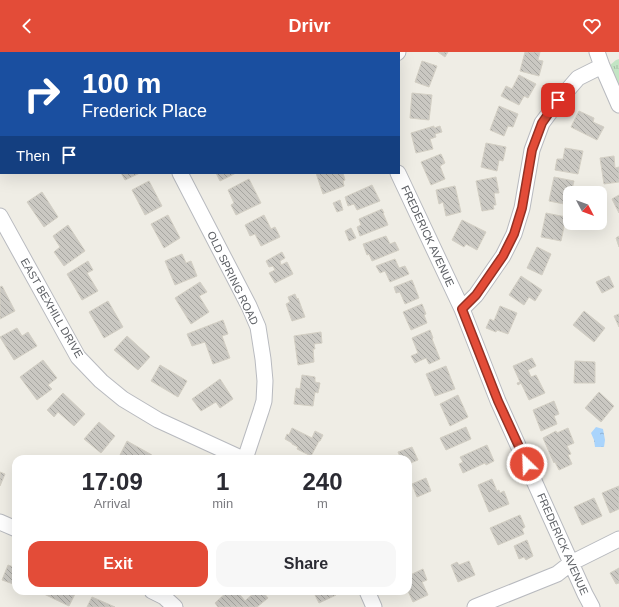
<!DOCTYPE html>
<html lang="en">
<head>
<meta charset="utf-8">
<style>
  body { margin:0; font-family:Helvetica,sans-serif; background:#f7f7f7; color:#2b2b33; height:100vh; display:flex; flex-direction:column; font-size:15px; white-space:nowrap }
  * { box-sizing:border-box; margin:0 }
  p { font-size:13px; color:#7c7c81 }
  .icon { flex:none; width:22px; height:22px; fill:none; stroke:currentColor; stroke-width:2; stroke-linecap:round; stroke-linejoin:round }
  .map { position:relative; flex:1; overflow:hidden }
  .drawer { position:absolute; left:12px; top:403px; width:400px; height:140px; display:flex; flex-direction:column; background:#fff; border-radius:12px; box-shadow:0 4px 16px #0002 }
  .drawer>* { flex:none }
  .banner { position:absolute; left:0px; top:0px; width:400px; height:122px; box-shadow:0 4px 16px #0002; background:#1a4fa0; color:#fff; overflow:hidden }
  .needle { width:26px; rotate:131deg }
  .fabs { position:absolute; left:563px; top:134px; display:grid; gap:8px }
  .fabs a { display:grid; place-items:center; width:44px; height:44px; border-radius:8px; background:#fff; box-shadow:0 4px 16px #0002; font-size:20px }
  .pin { position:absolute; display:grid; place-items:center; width:34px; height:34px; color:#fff; margin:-17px; border-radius:8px; box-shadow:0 2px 6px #0006 }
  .me { position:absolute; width:44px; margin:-22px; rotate:336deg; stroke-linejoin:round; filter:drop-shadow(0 0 3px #0008) }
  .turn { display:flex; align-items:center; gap:14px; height:84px; padding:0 16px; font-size:18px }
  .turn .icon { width:52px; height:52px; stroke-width:2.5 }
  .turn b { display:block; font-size:28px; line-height:34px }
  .then { display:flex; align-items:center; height:38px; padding:0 16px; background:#0003; gap:8px; font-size:15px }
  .eta { display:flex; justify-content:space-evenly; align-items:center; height:68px; text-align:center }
  .eta b { font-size:24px; font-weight:700; line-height:28px }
  .action { display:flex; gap:8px; margin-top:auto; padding:8px 16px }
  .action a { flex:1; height:46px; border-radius:12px; background:#e34c38; color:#fff; font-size:16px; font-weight:700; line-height:46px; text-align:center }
  .action a+a { background:#f7f7f7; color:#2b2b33 }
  header { display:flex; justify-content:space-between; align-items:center; height:52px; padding:0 16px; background:#e34c38; color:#fff; font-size:18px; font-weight:700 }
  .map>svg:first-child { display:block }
  .grass { fill:url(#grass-tufts) }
  .water { fill:url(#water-ripples) }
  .building { fill:url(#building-back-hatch); stroke:#d3cfc4 }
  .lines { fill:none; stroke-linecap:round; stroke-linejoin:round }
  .minor-casing { stroke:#b8babf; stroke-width:17 }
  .minor { stroke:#fff; stroke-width:15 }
  .route-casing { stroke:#943124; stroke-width:10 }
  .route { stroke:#e34c38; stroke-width:7 }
  .labels { text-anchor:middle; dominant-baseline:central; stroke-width:3; stroke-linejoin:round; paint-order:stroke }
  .street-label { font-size:11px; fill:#5d6065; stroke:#fff }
</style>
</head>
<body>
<header><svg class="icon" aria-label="back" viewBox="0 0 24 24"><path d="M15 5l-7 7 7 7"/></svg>Drivr<svg class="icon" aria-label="heart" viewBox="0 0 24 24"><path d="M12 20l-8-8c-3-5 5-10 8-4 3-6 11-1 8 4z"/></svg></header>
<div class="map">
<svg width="619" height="555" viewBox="0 0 619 555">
  <defs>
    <pattern id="grass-tufts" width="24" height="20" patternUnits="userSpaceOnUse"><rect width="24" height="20" fill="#c3e5c4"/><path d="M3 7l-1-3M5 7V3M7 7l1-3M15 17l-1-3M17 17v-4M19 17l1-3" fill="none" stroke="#a2bda3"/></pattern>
    <pattern id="water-ripples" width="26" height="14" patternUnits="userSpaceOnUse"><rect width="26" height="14" fill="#a9d4fc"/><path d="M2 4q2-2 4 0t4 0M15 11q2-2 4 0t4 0" fill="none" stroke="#8dafd0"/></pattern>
    <pattern id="building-back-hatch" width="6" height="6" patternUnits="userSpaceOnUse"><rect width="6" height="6" fill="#cac8c2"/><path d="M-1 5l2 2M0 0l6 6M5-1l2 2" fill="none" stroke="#a7a6a1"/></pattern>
  </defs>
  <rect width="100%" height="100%" fill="#efede5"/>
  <path class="grass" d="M619,7v29l-10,-22 7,-6z"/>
  <path class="water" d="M596,375l7,2 2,11 -1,7h-9l-1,-7 -3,-7z"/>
  <path class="building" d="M156,0h26v1h-27z
    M438,0h10l-3,5z
    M525,0h15l-2,8 5,1 -4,15 -19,-5z
    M422,9l15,5 -8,21 -14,-5z
    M519,23l17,9 -8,14 -4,-2 -5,9 -18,-9 5,-10 6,3z
    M412,41l20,2 -3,25 -19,-2z
    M499,54l19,8 -5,13 -5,-1 -4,10 -14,-6z
    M579,59l15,7 -1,4 11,5 -7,13 -26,-13z
    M434,74v2l6,-2 2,6 -7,2 1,3 -6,2 3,10 -17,4 -5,-20z
    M486,91l20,4 -3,14 -4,-1 -2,11 -16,-4z
    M565,96l18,3 -5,23 -23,-4 2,-11h6z
    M441,102l4,9 -5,3 5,13 -14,6 -10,-23z
    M614,104l1,12 4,-1v15l-15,2 -4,-26z
    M121,121h19l-15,7z
    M216,121h20l-16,8z
    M316,121h27l2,7 -2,1 1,5 -21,8z
    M496,125l3,16h-5l2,12h-3l1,4 -12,2 -6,-30z
    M554,125l20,4 -3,12h-1l-1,12 -20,-4z
    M249,127l12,24 -25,12 -5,-10 3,-2 -6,-13z
    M149,129l13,25 -17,9 -13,-25z
    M372,133l8,16 -23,9 -3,-6 -6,2 -3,-9z
    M455,134l6,26 -15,4 -3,-14 -4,2 -3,-14z
    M42,140l16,25 -14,10 -17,-25z
    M619,143v18l-7,-14z
    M340,148l3,10 -6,2 -4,-9z
    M382,157l2,4h-1l5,12 -28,11 -3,-9 4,-2 -2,-6z
    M546,161l20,4 -5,24 -20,-4z
    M168,163l12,23 -16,10 -13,-24z
    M264,163l7,14 4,-2 5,10 -19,9 -6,-12 -5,2 -5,-11z
    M462,168l24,12 -9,18 -11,-6 -2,3 -12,-7z
    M68,173l17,26 -21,15 -10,-14 6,-5 -7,-11z
    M351,176l5,10 -7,3 -4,-10z
    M386,184l4,8 5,-2 4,8 -27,11 -3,-7 -2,1 -4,-11z
    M619,184v11l-3,-9z
    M537,195l14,7 -9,21 -15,-7z
    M282,200l3,6 -5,3 1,4 6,-3 6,12 -18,9 -6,-10 6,-3 -2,-4 -4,1 -3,-6z
    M182,202l4,9 5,-2 6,15 -22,9 -10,-24z
    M395,207l4,9 6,-2 4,8 -19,8 -5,-11 -5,2 -4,-7z
    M88,209l5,9 -6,3 11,18 -16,9 -15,-26z
    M521,224l21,14 -7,11 -6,-4 -5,8 -15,-10z
    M609,224l5,11 -12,6 -6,-11z
    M412,228l7,18 -14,6 -5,-12 -4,1 -2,-6z
    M200,230l7,10 -8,4 10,16 -18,12 -16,-26z
    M2,234l13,25 -15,8v-32z
    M295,242l2,5 1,-1 7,19 -13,4 -6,-17 4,-2 -2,-5z
    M108,249l15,26 -19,11 -15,-26z
    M422,252l4,10 -2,1 3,8 -16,7 -8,-18z
    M500,254l17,7 -9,21 -11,-4 -1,2 -10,-4 4,-9 4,2z
    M584,259l21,17 -11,14 -21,-17z
    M619,262v13l-5,-11z
    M223,268l5,14 -6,2 8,22 -17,6 -8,-22 -13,4 -5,-12z
    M17,276l5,8 6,-4 9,14 -23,14 -14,-23z
    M430,278l3,8 -1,1 8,20 -11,5 -3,-6 -11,5 -4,-7 7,-3 -6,-15z
    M321,280l1,11 -8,1 1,5h-2l1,13 -16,3 -4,-29z
    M127,284l23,21 -12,13 -24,-20z
    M532,306l4,8 -8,4 3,7 5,-2 9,18 -16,7 -8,-17 -3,2 -1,-2 3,-1 -7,-16z
    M43,308l14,18 -9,7 4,4 -15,11 -17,-23z
    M575,309l20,1v21h-21z
    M160,313l27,16 -9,16 -27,-16z
    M446,314l9,23 -20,7 -9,-22z
    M302,323l13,2v5l5,1 -2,10 -3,-1 -2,14 -19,-2 2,-16 4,1z
    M220,327l13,20 -13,9 -4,-6 -15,9 -9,-12z
    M599,340l15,14 -13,16 -16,-14z
    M63,341l22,21 -11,12 -16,-14 -4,5 -7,-7z
    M458,343l10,22 -18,9 -10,-22z
    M554,349l5,13 -5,2 3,8 -16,7 -8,-21z
    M99,370l16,14 -14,17 -17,-14z
    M466,375l5,12 -25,11 -6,-12z
    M292,376l20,10 3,-7 8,4 -3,6h-1l-8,15 -14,-7 1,-2 -6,-3v-1l-7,-4 2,-5 2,1z
    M568,376l6,15 -7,3 4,8 -3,1 4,9 -13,6 -4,-8 -1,1 -11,-25 13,-7 1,2z
    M127,389l25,14 -2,4h-32z
    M487,393l7,16 -8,4 -1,-2 -22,10 -4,-9 4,-2 -3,-5z
    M412,395l6,13 -10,4v-5h-7l-3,-7z
    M0,420l5,2 -5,12z
    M426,426l5,13 -14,6 -5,-13z
    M492,427l5,12 2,-1 1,3 4,-2 5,13 -20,8 -11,-27z
    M619,434v23l-9,4 -8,-20z
    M594,446l8,18 -20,9 -8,-18z
    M520,463l5,12 -3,2 2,5 -26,11 -8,-17z
    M527,488l6,16 -7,4 -2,-3 -5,2 -5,-13z
    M469,509l6,14 -17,7 -7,-17 6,-3 2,3z
    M8,513l8,3v17l-14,-5z
    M619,516v15l-3,1 -6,-11z
    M423,517l4,11 -5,2 6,13 -15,7 -5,-11v-15z
    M46,539h28l2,1 -7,14 -25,-12z
    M228,539h9l8,10 11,-10h6l6,7 -11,9h-39l-3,-4z
    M313,539h21l2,4 -17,8z
    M92,545l23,10h-28z"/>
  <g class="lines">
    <defs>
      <path id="minor" d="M118,0v1
        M597,0l5,14 17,39
        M31,1l1,-1
        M397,1l1,-1
        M0,37l1,-1
        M180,121l69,133 9,21 5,32 2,22 -1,20 -3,10 -16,48
        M398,121l64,136 36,92 87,193 7,13
        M0,164l78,141 23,24 22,18 35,21 85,39
        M462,257l14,-14 27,-39 11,-22 8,-26 10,-58 10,-27 17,-23 19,-22 24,-12
        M0,470l16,7
        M152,539l12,6 11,10
        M367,539l7,16
        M475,555l82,-33 14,-11 48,-24"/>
    </defs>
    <use href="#minor" class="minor-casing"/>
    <use href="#minor" class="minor"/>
  </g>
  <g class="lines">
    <defs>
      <path id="route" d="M527,412l-29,-63 -36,-92 14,-14 27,-39 11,-22 8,-26 10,-58 10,-27 16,-23"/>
    </defs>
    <use href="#route" class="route-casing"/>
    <use href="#route" class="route"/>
  </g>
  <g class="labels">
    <g class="street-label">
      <text transform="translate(428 184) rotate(65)">FREDERICK AVENUE</text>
      <text transform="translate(233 226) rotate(64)">OLD SPRING ROAD</text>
      <text transform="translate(52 256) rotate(60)">EAST BEXHILL DRIVE</text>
      <text transform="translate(563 492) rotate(66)">FREDERICK AVENUE</text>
    </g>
  </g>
</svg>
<div class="fabs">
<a><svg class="needle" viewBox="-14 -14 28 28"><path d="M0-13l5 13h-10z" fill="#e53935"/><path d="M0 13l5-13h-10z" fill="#7c7c81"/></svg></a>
</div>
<div class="pin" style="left:558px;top:48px;background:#d93025"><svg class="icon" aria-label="arrive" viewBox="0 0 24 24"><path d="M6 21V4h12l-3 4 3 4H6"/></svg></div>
<svg class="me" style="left:527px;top:412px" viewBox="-20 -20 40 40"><circle r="17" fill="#e34c38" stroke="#fff" stroke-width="3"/><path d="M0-11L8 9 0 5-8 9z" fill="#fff"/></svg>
<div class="banner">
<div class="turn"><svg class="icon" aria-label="right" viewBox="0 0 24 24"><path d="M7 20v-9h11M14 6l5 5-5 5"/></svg><div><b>100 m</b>Frederick Place</div></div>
<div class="then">Then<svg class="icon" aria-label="arrive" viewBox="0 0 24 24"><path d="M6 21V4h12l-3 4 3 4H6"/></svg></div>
</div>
<section class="drawer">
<div class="eta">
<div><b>17:09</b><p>Arrival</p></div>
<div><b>1</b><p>min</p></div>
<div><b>240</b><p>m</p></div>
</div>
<div class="action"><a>Exit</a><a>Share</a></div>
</section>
</div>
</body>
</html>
